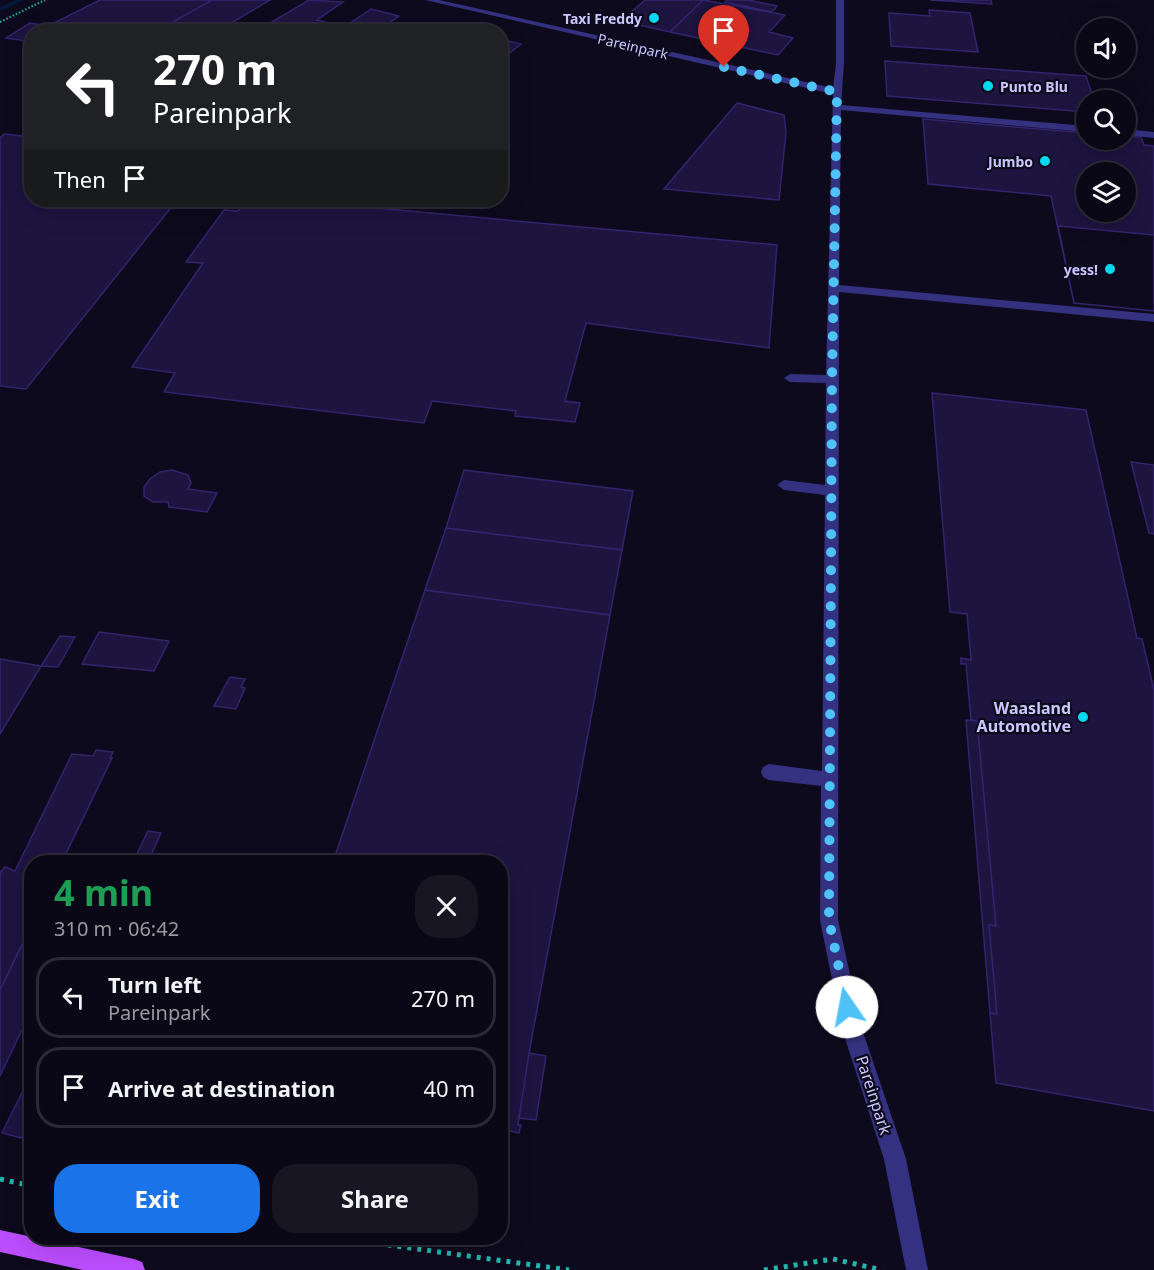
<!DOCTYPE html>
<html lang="en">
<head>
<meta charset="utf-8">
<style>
  body { margin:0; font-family:"Noto Sans",sans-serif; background:#181623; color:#f1f3f6; height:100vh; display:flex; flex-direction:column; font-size:22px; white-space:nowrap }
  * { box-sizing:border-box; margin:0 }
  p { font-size:20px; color:#999aa1 }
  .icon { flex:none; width:33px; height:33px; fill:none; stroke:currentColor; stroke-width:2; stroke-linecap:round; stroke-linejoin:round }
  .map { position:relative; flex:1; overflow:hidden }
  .side { position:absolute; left:24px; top:855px; width:484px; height:390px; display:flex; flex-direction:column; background:#0a0816; border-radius:24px; box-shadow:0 6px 24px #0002,0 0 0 2px #2a2935 }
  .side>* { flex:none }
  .top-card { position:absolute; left:24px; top:24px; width:484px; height:183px; border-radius:24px; box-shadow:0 6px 24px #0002,0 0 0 2px #2a2935; background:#202124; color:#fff; overflow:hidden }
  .controls { position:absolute; left:1076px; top:18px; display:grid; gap:12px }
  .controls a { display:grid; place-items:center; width:60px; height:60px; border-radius:50%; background:#0a0816; box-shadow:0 6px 24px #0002,0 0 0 2px #2a2935; font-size:30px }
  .pin { position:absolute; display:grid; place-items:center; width:51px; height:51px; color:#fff; margin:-62px -26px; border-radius:50% 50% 50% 0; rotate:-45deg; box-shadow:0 0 6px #0007 }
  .pin .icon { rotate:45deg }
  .me { position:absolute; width:66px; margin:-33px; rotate:348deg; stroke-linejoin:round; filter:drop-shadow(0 0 4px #0008) }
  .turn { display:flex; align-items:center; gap:21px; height:126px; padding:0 30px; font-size:27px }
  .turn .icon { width:78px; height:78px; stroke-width:2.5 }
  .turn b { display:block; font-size:42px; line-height:51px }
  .then { display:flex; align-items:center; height:57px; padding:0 30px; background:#0003; gap:12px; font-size:22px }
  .round { display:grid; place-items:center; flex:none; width:63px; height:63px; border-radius:24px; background:#181623 }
  .headline { display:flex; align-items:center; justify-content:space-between; height:102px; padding:0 30px }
  h1 { font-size:36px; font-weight:700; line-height:45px; color:#1e9e55 }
  .action { display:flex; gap:12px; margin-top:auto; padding:12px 30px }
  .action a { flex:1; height:69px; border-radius:24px; background:#1a73e8; color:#fff; font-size:24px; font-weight:700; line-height:69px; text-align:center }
  .action a+a { background:#181623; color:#f1f3f6 }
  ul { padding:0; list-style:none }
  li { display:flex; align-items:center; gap:18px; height:81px; margin:0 12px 9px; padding:0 18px; border:3px solid #2a2935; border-radius:24px }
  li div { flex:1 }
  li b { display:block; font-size:22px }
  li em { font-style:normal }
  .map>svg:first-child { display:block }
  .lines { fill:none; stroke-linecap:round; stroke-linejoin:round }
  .stream { fill:#05193b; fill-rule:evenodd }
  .building { fill:#1d1440; stroke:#33246e; stroke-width:1.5; fill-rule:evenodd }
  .path-far1 { stroke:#23b6ad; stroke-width:2; stroke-dasharray:1.5 2; stroke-linecap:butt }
  .path { stroke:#23b6ad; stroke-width:5; stroke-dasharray:4 6; stroke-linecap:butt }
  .minor { fill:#343180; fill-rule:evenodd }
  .major { fill:#bc4dff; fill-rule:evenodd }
  .route { stroke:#4fc3f7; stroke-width:10; stroke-dasharray:0 18 }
  .poi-dot { fill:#00d9f1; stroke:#0d0a1d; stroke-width:2 }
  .labels { text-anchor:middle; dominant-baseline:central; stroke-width:4.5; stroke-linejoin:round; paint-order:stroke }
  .far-poi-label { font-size:14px; font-weight:bold; fill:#ccc6ff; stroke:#0d0a1d; text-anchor:end }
  .far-street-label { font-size:14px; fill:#ccc6ff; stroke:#0d0a1d }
  .poi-label { font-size:16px; font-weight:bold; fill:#ccc6ff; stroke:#0d0a1d; text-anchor:end }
  .street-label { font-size:16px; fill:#ccc6ff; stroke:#0d0a1d }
</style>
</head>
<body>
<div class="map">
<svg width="1154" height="1270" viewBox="0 0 1154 1270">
  <rect width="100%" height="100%" fill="#0d0a1d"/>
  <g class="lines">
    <path class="stream" d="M16,0h8l-24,11v-4z"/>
  </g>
  <path class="building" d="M100,0h112l-57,32h-123v10l-26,-4 24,-15 18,3z
    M212,0h58l-54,32h-61z
    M309,0l34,2 -26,18 12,3 -13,9h-47l-9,-3z
    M645,0h58l-33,32 -49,-11z
    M703,0l82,15 -16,17 24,6 -15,17 -108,-23z
    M727,0h21l29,6 -5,6 -47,-10z
    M930,0h61l1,4z
    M371,9l28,7 -23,16h-60l13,-9 15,4z
    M929,10l41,3 8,39 -87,-6 -2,-33 41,3z
    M432,23l36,9h-47z
    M501,39l20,5 -20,16z
    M885,61l201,15 8,24h-8v12l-199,-16z
    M737,103l47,12 2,17 -7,68 -115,-11z
    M923,119l163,14v7h39v-4l16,1 3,8 10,1v165l-80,-8 -23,-107 -123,-12zM1086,172h39v40h-39z
    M4,134l28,3v63h145l-151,189 -26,-3v-248z
    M248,200h42l487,45 -8,103 -183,-25 -21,78 15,2 -5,19 -60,-6 1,-5 -84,-10 -8,22 -260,-31 11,-19 -43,-6 71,-104 -17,-1 38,-52 14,1z
    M1058,226l96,9v76l-80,-8z
    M932,393l154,17 51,228 5,1 12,51v421l-158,-28 -6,-70 7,1 -8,-89 7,1 -19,-205 -6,-1 -5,-56h-5v-6l10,2 -4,-46 -17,-2z
    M1131,462l23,3v69l-5,-1z
    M172,470l16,5 3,8 -3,6 29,4 -10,19 -38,-5 -1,-5h-15l-9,-6v-9l6,-8 10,-7z
    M464,470l169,21 -11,59 -176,-22z
    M446,528l176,22 -12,65 -185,-25z
    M425,590l185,25 -81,438 -11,72h3l-2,8 -18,-4v-267h-168z
    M99,632l70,9 -15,30 -72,-7z
    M60,636l15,1 -17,30 -17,-1z
    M0,659l41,7 -41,68z
    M230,677l15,2 -4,8 4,1 -9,21 -22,-3z
    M966,720l11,1 19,205 -7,-1 8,89 -7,-1z
    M96,750l17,2 -3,6h2l-50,104h-30v63l-32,65v-117l5,-6 10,4 57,-117 21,2z
    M148,831l13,2 -13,29h-15z
    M24,940l8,2v67l-32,67v-86z
    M529,1053l17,3 -10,64 -17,-2z
    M32,1072v60l-7,-1 -4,7 -19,-5z"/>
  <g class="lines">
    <path class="path-far1" d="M0,22l45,-22"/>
    <path class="path" d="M0,1179l32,7
      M338,1238l231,32
      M764,1270l69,-11 49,11"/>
    <path class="minor" d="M425,0h14l394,88 3,-24v-64h8v64l-3,41 245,21v6l-245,-22 -2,175 315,29v8l-315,-30 -1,628 24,109 44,130 22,111h-22l-22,-111 -42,-130 -22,-109 1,-134 -52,-6 -6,-3 -2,-5 2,-5 6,-3 53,7 3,-276 -41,-5 -7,-5 7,-5 41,5 1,-102 -36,-1 -6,-4 6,-4 36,1 7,-281z
      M1125,129l29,3v6l-29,-3z"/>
    <path class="major" d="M0,1230l134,29 8,3 3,8h-62l-83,-18z"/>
  </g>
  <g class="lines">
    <path class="route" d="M724,67l113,25 -5,287 -3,541 18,87"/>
  </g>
  <g class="poi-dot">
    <circle cx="654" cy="18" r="6"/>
    <circle cx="988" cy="86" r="6"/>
    <circle cx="1045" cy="161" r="6"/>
    <circle cx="1110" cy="269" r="6"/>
    <circle cx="1083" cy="717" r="6"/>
  </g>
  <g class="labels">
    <g class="far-poi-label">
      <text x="642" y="18">Taxi Freddy</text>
      <text x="1000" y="86" text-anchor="start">Punto Blu</text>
      <text x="1033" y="161">Jumbo</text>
      <text x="1098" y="269">yess!</text>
    </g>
    <g class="far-street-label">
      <text transform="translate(633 46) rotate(13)">Pareinpark</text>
    </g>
    <g class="poi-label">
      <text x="1071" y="708">Waasland<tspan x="1071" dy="18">Automotive</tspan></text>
    </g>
    <g class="street-label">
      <text transform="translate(874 1095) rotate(72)">Pareinpark</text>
    </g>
  </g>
</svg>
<div class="controls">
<a><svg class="icon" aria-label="sound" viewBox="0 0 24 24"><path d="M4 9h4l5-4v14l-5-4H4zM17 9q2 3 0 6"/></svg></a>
<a><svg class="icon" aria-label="search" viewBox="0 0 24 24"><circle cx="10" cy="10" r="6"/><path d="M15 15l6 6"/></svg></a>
<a><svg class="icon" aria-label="layers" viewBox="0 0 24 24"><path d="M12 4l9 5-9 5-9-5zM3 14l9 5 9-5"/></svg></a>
</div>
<div class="pin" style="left:724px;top:67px;background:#d93025"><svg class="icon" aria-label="arrive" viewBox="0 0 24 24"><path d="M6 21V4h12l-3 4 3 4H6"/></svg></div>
<svg class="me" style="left:847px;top:1007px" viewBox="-20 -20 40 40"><circle r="19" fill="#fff"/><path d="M0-13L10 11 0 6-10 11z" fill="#4fc3f7"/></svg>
<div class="top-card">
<div class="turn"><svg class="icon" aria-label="left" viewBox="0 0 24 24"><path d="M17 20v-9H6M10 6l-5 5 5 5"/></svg><div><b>270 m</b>Pareinpark</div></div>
<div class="then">Then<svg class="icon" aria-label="arrive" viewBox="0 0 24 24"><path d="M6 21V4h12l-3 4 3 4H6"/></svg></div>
</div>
<section class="side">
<div class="headline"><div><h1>4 min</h1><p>310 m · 06:42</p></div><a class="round"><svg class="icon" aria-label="close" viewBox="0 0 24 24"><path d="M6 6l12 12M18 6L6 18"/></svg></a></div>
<ul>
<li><svg class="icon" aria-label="left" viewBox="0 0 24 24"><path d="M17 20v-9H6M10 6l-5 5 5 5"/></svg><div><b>Turn left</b><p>Pareinpark</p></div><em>270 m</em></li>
<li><svg class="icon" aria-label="arrive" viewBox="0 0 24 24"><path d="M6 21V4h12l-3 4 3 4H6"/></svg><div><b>Arrive at destination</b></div><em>40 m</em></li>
</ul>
<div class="action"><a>Exit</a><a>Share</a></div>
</section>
</div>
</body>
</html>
